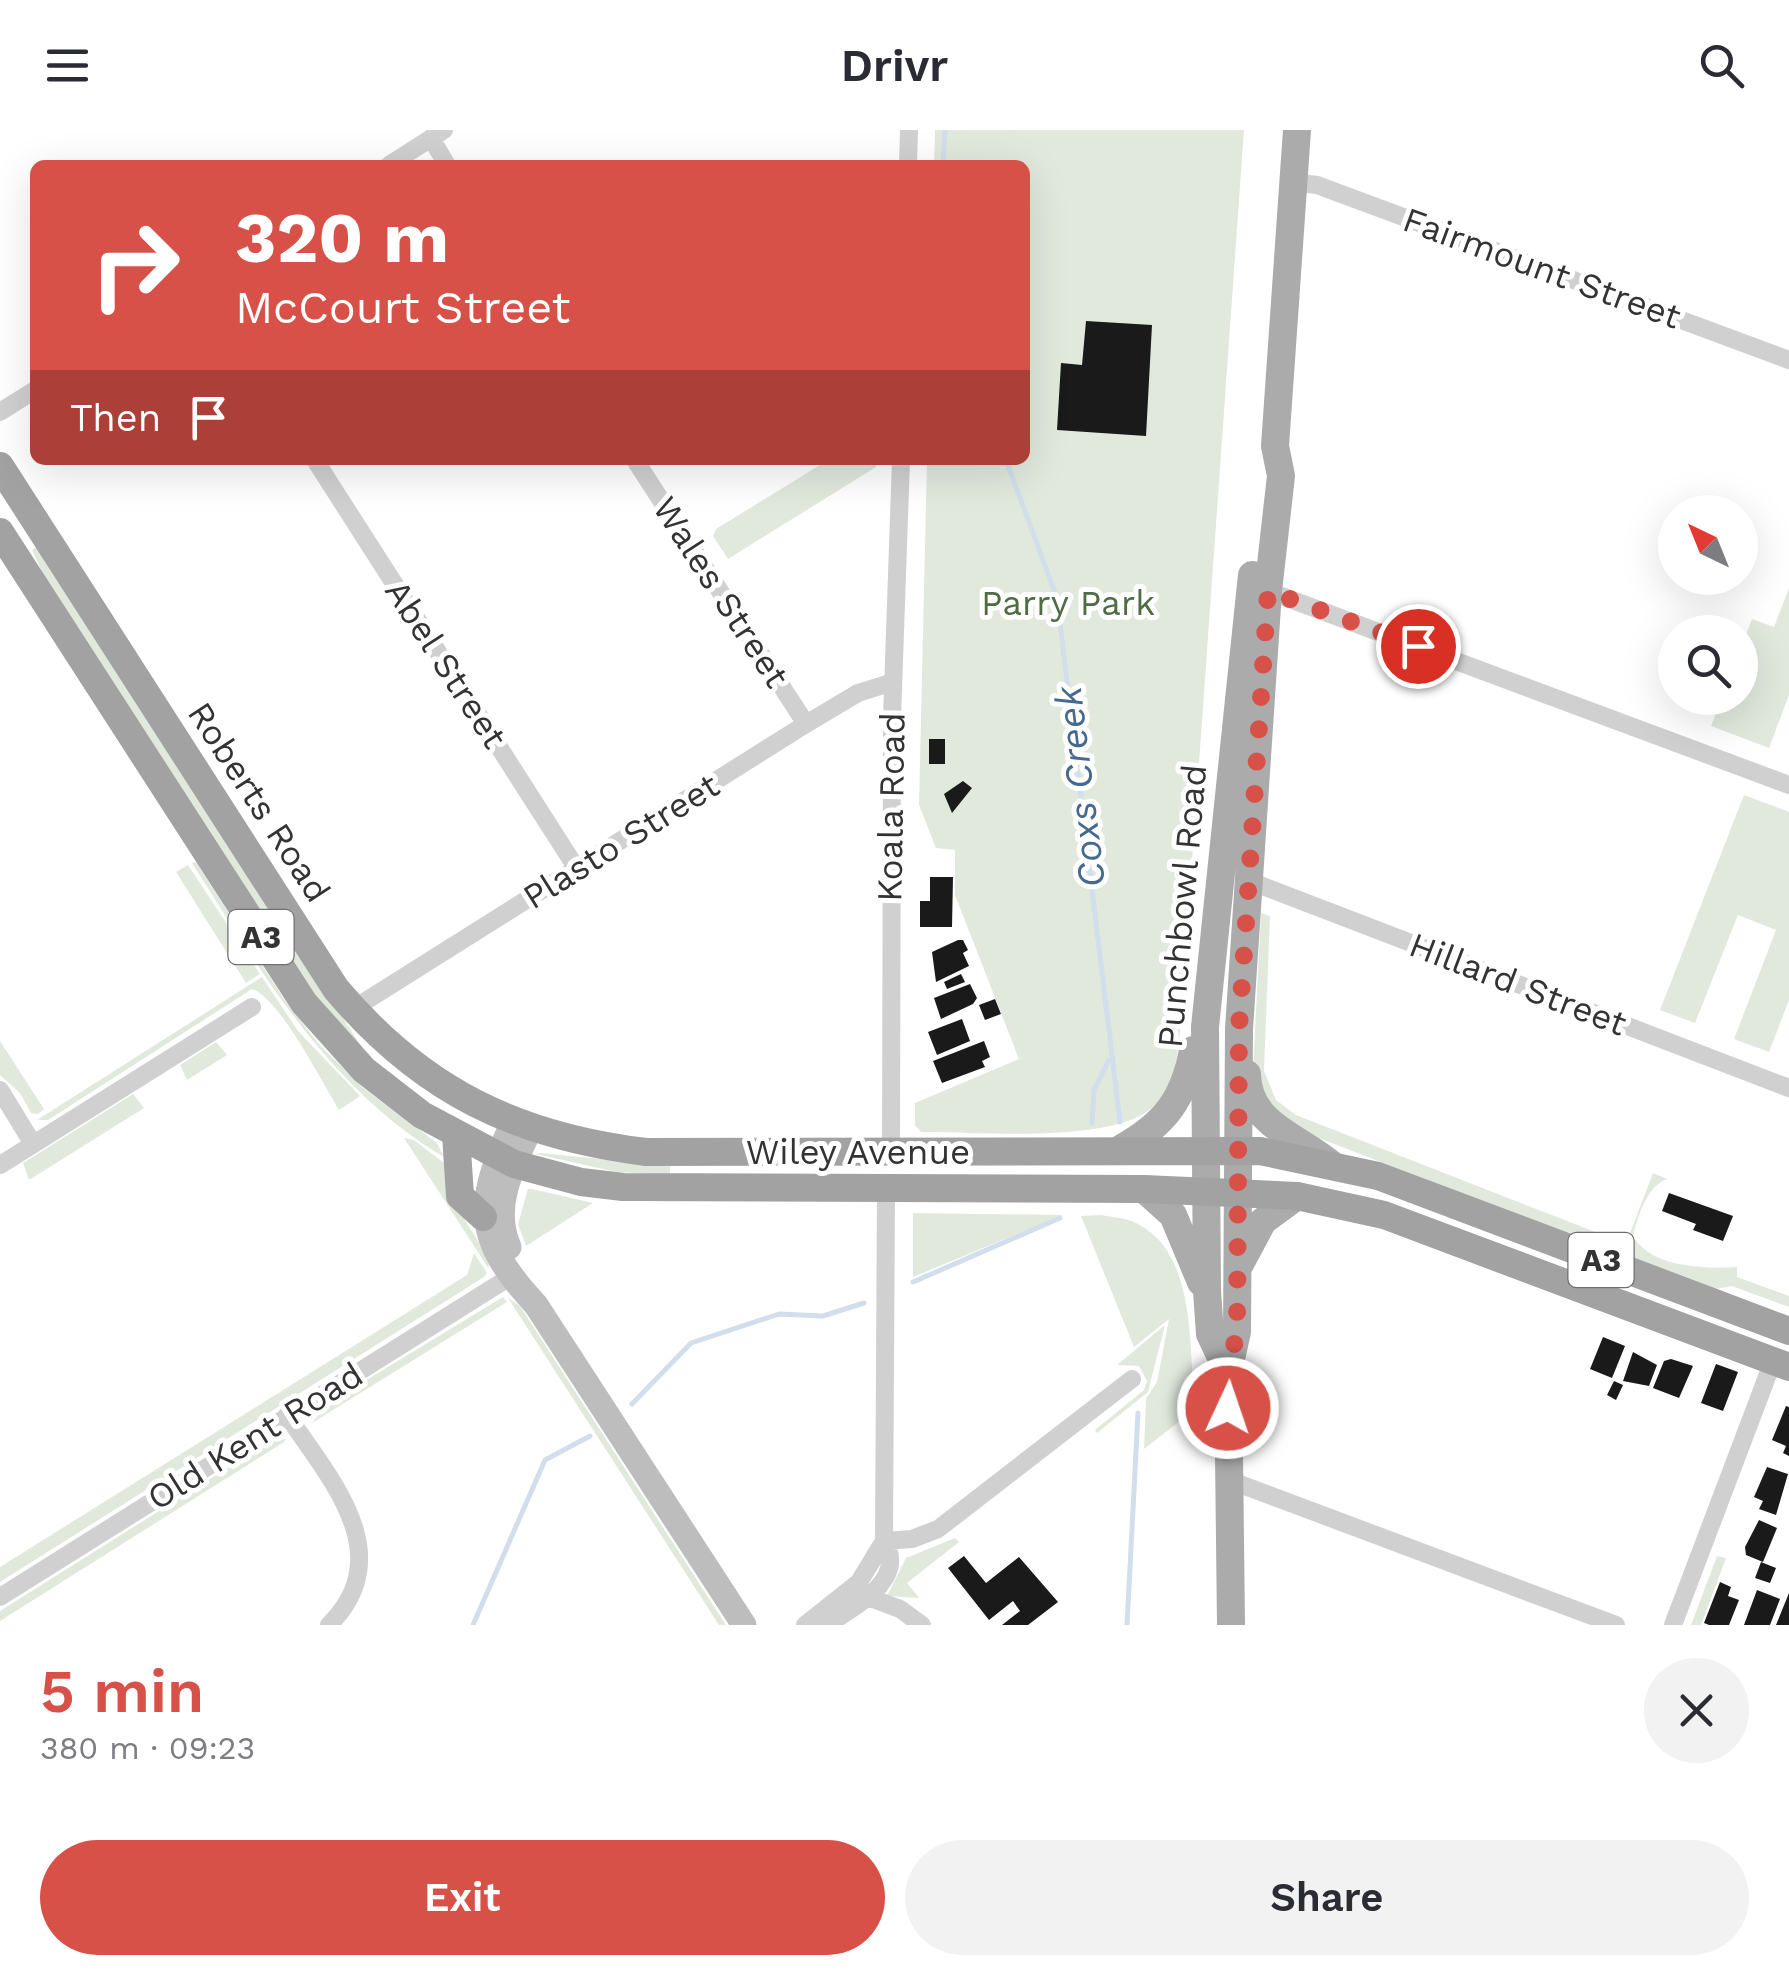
<!DOCTYPE html>
<html lang="en">
<head>
<meta charset="utf-8">
<style>
  body { margin:0; font-family:"Work Sans",sans-serif; background:#f2f2f3; color:#2b2b33; height:100vh; display:flex; flex-direction:column; font-size:38px; white-space:nowrap }
  * { box-sizing:border-box; margin:0 }
  p { font-size:32px; color:#7c7c81 }
  .icon { flex:none; width:55px; height:55px; fill:none; stroke:currentColor; stroke-width:2; stroke-linecap:round; stroke-linejoin:round }
  .map { position:relative; height:1495px; overflow:hidden }
  .details { display:flex; flex-direction:column; background:#fff; flex:1 }
  .details>* { flex:none }
  .hud { position:absolute; left:30px; top:30px; width:1000px; height:305px; border-radius:15px; box-shadow:0 10px 40px #0002; background:#d75148; color:#fff; overflow:hidden }
  .needle { width:65px; rotate:317deg }
  .fabs { position:absolute; left:1658px; top:365px; display:grid; gap:20px }
  .fabs a { display:grid; place-items:center; width:100px; height:100px; border-radius:50%; background:#fff; box-shadow:0 10px 40px #0002; font-size:50px }
  .pin { position:absolute; display:grid; place-items:center; width:85px; height:85px; color:#fff; margin:-42px; border:5px solid #fff; border-radius:50%; box-shadow:0 2px 10px #0007 }
  .me { position:absolute; width:110px; margin:-55px; rotate:3deg; stroke-linejoin:round; filter:drop-shadow(0 0 8px #0008) }
  .turn { display:flex; align-items:center; gap:35px; height:210px; padding:0 40px; font-size:45px }
  .turn .icon { width:130px; height:130px; stroke-width:2.5 }
  .turn b { display:block; font-size:70px; line-height:85px }
  .then { display:flex; align-items:center; height:95px; padding:0 40px; background:#0003; gap:20px; font-size:38px }
  .round { display:grid; place-items:center; flex:none; width:105px; height:105px; border-radius:52px; background:#f2f2f3 }
  .overview { display:flex; align-items:center; justify-content:space-between; height:170px; padding:0 40px }
  h1 { font-size:60px; font-weight:600; line-height:75px; color:#d75148 }
  .button { display:flex; gap:20px; margin-top:auto; padding:20px 40px }
  .button a { flex:1; height:115px; border-radius:60px; background:#d75148; color:#fff; font-size:40px; font-weight:600; line-height:115px; text-align:center }
  .button a+a { background:#f2f2f3; color:#2b2b33 }
  header { display:flex; justify-content:space-between; align-items:center; height:130px; padding:0 40px; background:#fff; font-size:45px; font-weight:600 }
  .map>svg:first-child { display:block }
  .green { fill:#e1e9dd }
  .lines { fill:none; stroke-linecap:round; stroke-linejoin:round }
  .stream { stroke:#d2deeb; stroke-width:5 }
  .building { fill:#1a1a1a }
  .minor { stroke:#d0d0d0; stroke-width:18 }
  .secondary { stroke:#bdbdbd; stroke-width:25 }
  .primary { stroke:#ababab; stroke-width:28 }
  .trunk { stroke:#a2a2a2; stroke-width:28 }
  .route { stroke:#d75148; stroke-width:18; stroke-dasharray:0 32.4 }
  .labels { text-anchor:middle; dominant-baseline:central; stroke-width:10; stroke-linejoin:round; paint-order:stroke }
  .shield { fill:#fff; stroke:#707070; stroke-width:2.5 }
  .shield-label { font-size:32px; font-weight:bold; fill:#333 }
  .street-label { font-size:35px; fill:#333; stroke:#fff }
  .park-label { font-size:35px; fill:#506c43; stroke:#fff }
  .water-label { font-size:38px; font-style:italic; fill:#466990; stroke:#fff }
</style>
</head>
<body>
<header><svg class="icon" aria-label="menu" viewBox="0 0 24 24"><path d="M4 6h16M4 12h16M4 18h16"/></svg>Drivr<svg class="icon" aria-label="search" viewBox="0 0 24 24"><circle cx="10" cy="10" r="6"/><path d="M15 15l6 6"/></svg></header>
<div class="map">
<svg width="1789" height="1495" viewBox="0 0 1789 1495">
  <rect width="100%" height="100%" fill="#fff"/>
  <path class="green" d="M935,0h309l-65,915c-4,22 -7,41 -22,58 -37,43 -180,28 -236,29l-6,-7v-22l104,-44 -64,-164v-45l-19,-2 -17,-43 8,-345h98v-295h-91z
    M828,330h48v7l-148,92 -15,-23 3,-7z
    M36,417l333,511 -51,-56 -275,-428 -11,-24z
    M1789,458v107l-20,53 -58,-22 11,-28h18v-48l12,-31 22,8z
    M1744,665l45,17v188l-20,52 -35,-13 42,-109 -38,-15 -43,108 -35,-13z
    M196,732l88,137 34,44 44,44 75,56 7,14c-116,-69 -182,-184 -252,-294z
    M188,735l72,109 -14,9 -70,-111z
    M1261,783l9,3 -6,155 12,29 20,15 330,129 27,-71 14,6c-20,7 -29,37 -34,57 18,32 73,33 104,31v10l52,19v11l-57,-21 -21,4 -431,-167 -27,-53z
    M262,847l36,54 62,65 -21,14c-17,-28 -61,-114 -87,-121l-204,131h-11z
    M0,911l44,68 -6,5 -7,-1 -11,-20 -20,-18z
    M216,912l11,13 -40,25 -7,-15z
    M133,964l11,14 -115,72 -6,-17z
    M404,1008l10,2 30,23 14,46 30,48 1,12z
    M541,1023l129,13v9l-54,-3 -80,-18z
    M528,1059h4l61,14 -67,43 -8,-22z
    M913,1083l150,2 -150,62z
    M1101,1085c11,2 27,3 37,9 60,31 50,126 57,185l-51,40 2,-50 11,-17 12,-63 -35,28 -53,-131z
    M474,1123l13,20 -3,4 -484,305v-15l467,-292z
    M503,1167l4,5 -195,121 15,-19z
    M508,1168l12,8 206,319h-7z
    M1165,1195l-17,67 -51,41 -2,-3 49,-40 3,-9 -8,-15 -22,-1z
    M286,1309l-2,3 -284,179v-10l272,-171z
    M955,1408l4,4 -52,41 12,15 -32,-2 19,-38z
    M1717,1426l9,2 -25,67h-10z"/>
  <g class="lines">
    <path class="stream" d="M943,35l2,-35
      M1006,330l51,138 63,524
      M1092,993l2,-33 15,-30
      M913,1152l147,-64
      M632,1274l59,-61 88,-29 44,2 41,-13
      M473,1495l72,-165 45,-24
      M1127,1495l11,-212"/>
  </g>
  <path class="building" d="M1086,191l66,4 -6,111 -89,-6 4,-67 21,2z
    M929,609h16v25h-16z
    M963,651l9,7 -20,25 -8,-19z
    M930,747h23l-1,50h-32v-26h10z
    M958,810h5l5,10 -5,3 6,13 -33,16 -4,-30z
    M961,844l4,8 -18,7 -3,-7z
    M970,854l7,14 -4,6 -32,15 -7,-21z
    M995,869l6,15 -16,6 -6,-15z
    M962,889l8,22 -33,14 -9,-23z
    M984,911l6,16 -8,4 3,6 -43,16 -9,-22z
    M1669,1063l64,23 -10,25 -30,-11 3,-6 -34,-13z
    M1603,1207l22,9 -13,32 -22,-9z
    M1633,1222l24,13 -8,21 -26,-5z
    M1671,1229l22,7 -14,32 -26,-10 11,-27z
    M1716,1234l22,8 -15,39 -22,-8z
    M1614,1251l9,4 -7,15 -9,-5z
    M1786,1276l3,1v49l-6,-3 3,-7 -14,-6z
    M1767,1337l21,7 -12,41 -17,-6 4,-8 -9,-4z
    M1759,1390l18,8 -14,34 -17,-7 -1,-8z
    M964,1426l22,27 33,-26 39,45 -30,23h-26l18,-14 -7,-10 -24,19 -41,-52z
    M1761,1432l15,6 -6,15 -15,-5z
    M1720,1452l11,5 -3,9 11,4 -10,25h-20l-5,-2z
    M1757,1460l23,9 -10,26h-26z
    M1789,1463v32h-13z"/>
  <g class="lines">
    <path class="minor" d="M431,8l16,27
      M389,35l55,-35
      M908,35l1,-35
      M1293,52l24,3 472,175
      M0,282l35,-22
      M315,330l262,409
      M635,330l171,264
      M1260,458l529,197
      M1247,750l542,208
      M353,879l453,-285 52,-31 35,-11
      M0,960l33,54
      M891,1024l1,-436 9,-258
      M0,1035l252,-158
      M287,1285c42,63 113,139 42,210
      M1229,1350l387,145
      M884,1411l28,-2 26,-10 194,-150
      M0,1467l510,-320
      M868,1467l32,12 22,16
      M805,1495l54,-43 25,-41
      M827,1495c28,-19 81,-45 57,-84l2,-352
      M1673,1495l100,-264"/>
    <path class="secondary" d="M513,992c-37,82 -41,114 23,183l208,320
      M509,1117c-18,-41 4,-81 21,-118"/>
    <path class="primary" d="M1247,944c1,51 51,62 84,90
      M1122,1018c43,-24 62,-49 71,-98
      M1144,1059l29,26 28,67
      M1240,1134l23,-43 34,-25
      M1228,1242l-18,-38 -3,-43 -2,-264 47,-452
      M1231,1495l-3,-253 9,-40 2,-303 29,-438 13,-115 -6,-30 22,-316"/>
    <path class="trunk" d="M0,336l336,523c86,102 180,147 310,163l614,-1 118,25 411,155
      M0,402l304,471 60,67 58,45 92,49 67,18 42,5 521,2 153,7 87,19 405,152
      M456,1005l4,61 23,21"/>
  </g>
  <g class="lines">
    <path class="route" d="M1228,1278v-36l9,-40 2,-303 29,-438 150,55"/>
  </g>
  <g class="labels">
    <g class="shield">
      <rect x="228.5" y="780" width="65" height="54" rx="8"/>
      <rect x="1568.5" y="1103" width="65" height="54" rx="8"/>
    </g>
    <g class="shield-label">
      <text x="261" y="807">A3</text>
      <text x="1601" y="1130">A3</text>
    </g>
    <g class="street-label">
      <text transform="translate(1542 138) rotate(20)">Fairmount Street</text>
      <text transform="translate(721 462) rotate(57)">Wales Street</text>
      <text transform="translate(446 534) rotate(57)">Abel Street</text>
      <text transform="translate(259 672) rotate(57)">Roberts Road</text>
      <text transform="translate(891 677) rotate(-89)">Koala Road</text>
      <text transform="translate(621 711) rotate(-32)">Plasto Street</text>
      <text transform="translate(1182 776) rotate(-85)">Punchbowl Road</text>
      <text transform="translate(1518 854) rotate(21)">Hillard Street</text>
      <text x="858" y="1022">Wiley Avenue</text>
      <text transform="translate(255 1306) rotate(-32)">Old Kent Road</text>
    </g>
    <g class="park-label">
      <text x="1068" y="473">Parry Park</text>
    </g>
    <g class="water-label">
      <text transform="translate(1080 657) rotate(-97)">Coxs Creek</text>
    </g>
  </g>
</svg>
<div class="fabs">
<a><svg class="needle" viewBox="-14 -14 28 28"><path d="M0-13l5 13h-10z" fill="#e53935"/><path d="M0 13l5-13h-10z" fill="#7c7c81"/></svg></a>
<a><svg class="icon" aria-label="search" viewBox="0 0 24 24"><circle cx="10" cy="10" r="6"/><path d="M15 15l6 6"/></svg></a>
</div>
<div class="pin" style="left:1418px;top:516px;background:#d93025"><svg class="icon" aria-label="arrive" viewBox="0 0 24 24"><path d="M6 21V4h12l-3 4 3 4H6"/></svg></div>
<svg class="me" style="left:1228px;top:1278px" viewBox="-20 -20 40 40"><circle r="17" fill="#d75148" stroke="#fff" stroke-width="3"/><path d="M0-11L8 9 0 5-8 9z" fill="#fff"/></svg>
<div class="hud">
<div class="turn"><svg class="icon" aria-label="right" viewBox="0 0 24 24"><path d="M7 20v-9h11M14 6l5 5-5 5"/></svg><div><b>320 m</b>McCourt Street</div></div>
<div class="then">Then<svg class="icon" aria-label="arrive" viewBox="0 0 24 24"><path d="M6 21V4h12l-3 4 3 4H6"/></svg></div>
</div>
</div>
<section class="details">
<div class="overview"><div><h1>5 min</h1><p>380 m · 09:23</p></div><a class="round"><svg class="icon" aria-label="close" viewBox="0 0 24 24"><path d="M6 6l12 12M18 6L6 18"/></svg></a></div>
<div class="button"><a>Exit</a><a>Share</a></div>
</section>
</body>
</html>
